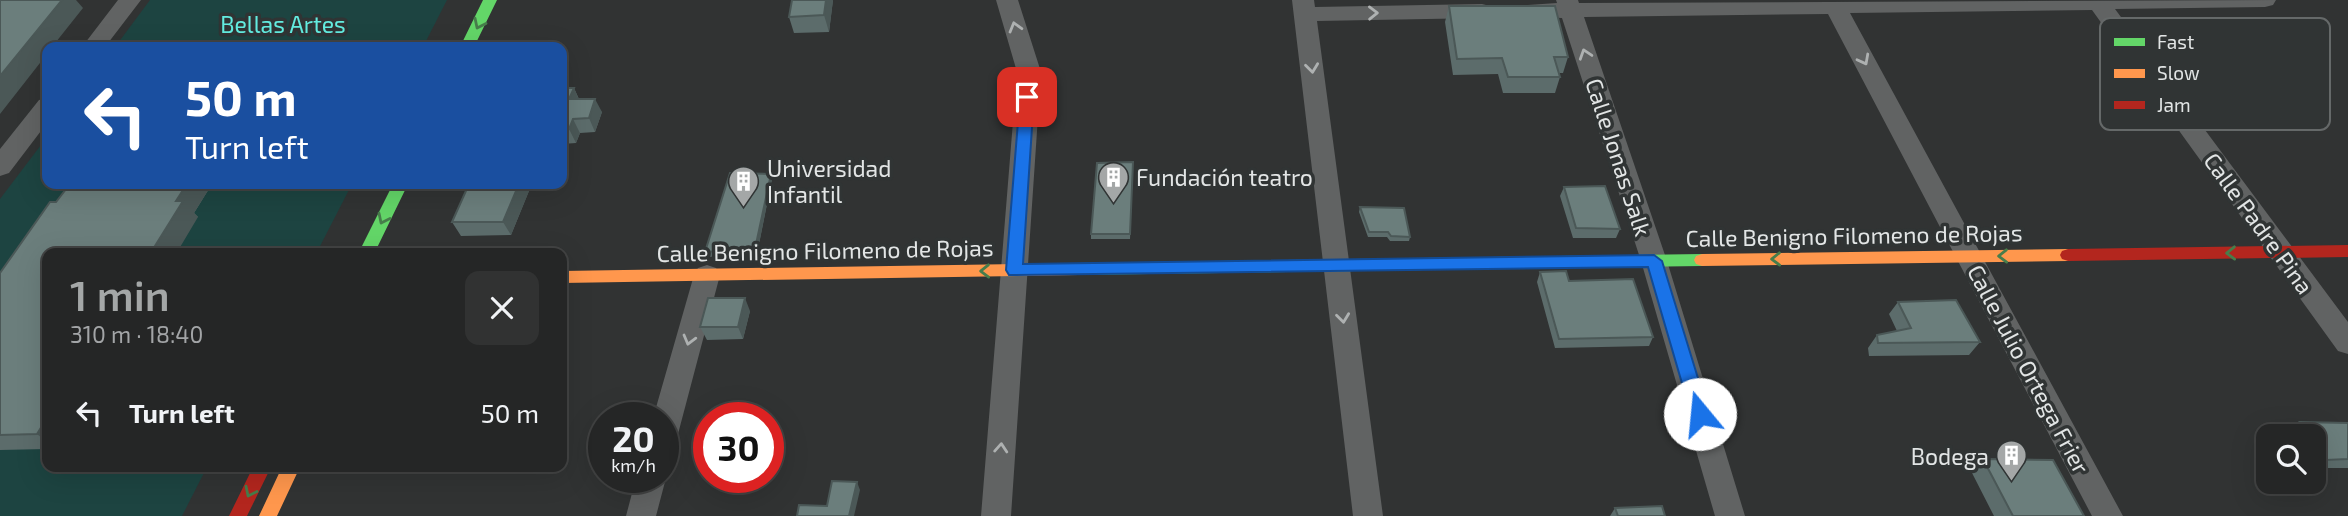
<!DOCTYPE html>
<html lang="en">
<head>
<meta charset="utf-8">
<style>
  body { margin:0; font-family:"Exo 2",sans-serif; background:#313232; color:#f1f3f6; height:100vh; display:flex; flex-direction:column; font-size:26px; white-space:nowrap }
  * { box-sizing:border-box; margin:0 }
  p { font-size:23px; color:#a3a5a7 }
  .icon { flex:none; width:38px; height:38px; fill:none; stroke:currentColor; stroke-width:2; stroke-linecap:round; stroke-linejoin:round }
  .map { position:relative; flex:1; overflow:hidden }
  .panel { position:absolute; left:42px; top:248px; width:525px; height:224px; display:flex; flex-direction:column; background:#252626; border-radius:14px; box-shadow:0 7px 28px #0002,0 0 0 2px #424343 }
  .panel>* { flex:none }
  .guide { position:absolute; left:42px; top:42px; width:525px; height:147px; border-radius:14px; box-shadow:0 7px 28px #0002,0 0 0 2px #424343; background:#1a4fa0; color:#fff; overflow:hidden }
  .tools { position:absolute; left:2256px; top:424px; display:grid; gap:14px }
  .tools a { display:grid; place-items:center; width:70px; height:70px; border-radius:14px; background:#252626; box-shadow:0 7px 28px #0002,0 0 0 2px #424343; font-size:35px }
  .speed { position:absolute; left:588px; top:402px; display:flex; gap:14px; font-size:35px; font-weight:700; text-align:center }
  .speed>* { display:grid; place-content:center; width:91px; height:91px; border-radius:50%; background:#252626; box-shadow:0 7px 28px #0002,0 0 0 2px #424343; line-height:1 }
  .speed small { font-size:18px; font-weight:400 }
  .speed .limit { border:10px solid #d22; background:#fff; color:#111 }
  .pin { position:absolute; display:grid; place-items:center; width:60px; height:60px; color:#fff; margin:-30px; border-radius:14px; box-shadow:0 4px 10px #0006 }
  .me { position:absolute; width:77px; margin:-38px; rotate:343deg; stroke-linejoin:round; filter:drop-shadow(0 0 5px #0008) }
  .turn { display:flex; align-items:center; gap:24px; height:147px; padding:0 28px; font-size:32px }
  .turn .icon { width:91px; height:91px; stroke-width:2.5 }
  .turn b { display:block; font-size:49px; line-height:60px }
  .round { display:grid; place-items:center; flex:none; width:74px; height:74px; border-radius:14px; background:#313232 }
  .overview { display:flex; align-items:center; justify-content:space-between; height:119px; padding:0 28px }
  h1 { font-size:42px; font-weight:600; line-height:52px; color:#a4a7a7 }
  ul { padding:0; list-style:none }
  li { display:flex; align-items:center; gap:21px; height:91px; padding:0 28px }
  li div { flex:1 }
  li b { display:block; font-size:26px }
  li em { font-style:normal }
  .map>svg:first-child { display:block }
  .green { fill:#1d4441 }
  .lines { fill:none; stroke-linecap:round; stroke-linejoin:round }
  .street { fill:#616363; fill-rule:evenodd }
  .fast { fill:#63d668; fill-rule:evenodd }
  .slow { fill:#ff974d; fill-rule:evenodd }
  .jam { fill:#b3261e; fill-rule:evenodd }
  .wall { fill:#5c6c6b }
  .shaded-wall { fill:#4b5857 }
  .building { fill:#6b7e7c; stroke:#4b5857; stroke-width:2 }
  .oneway { stroke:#aeb1b1 }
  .oneway2 { stroke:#477d4b }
  .route { fill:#1a73e8; stroke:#114b97; stroke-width:2 }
  .labels { text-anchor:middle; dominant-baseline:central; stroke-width:7; stroke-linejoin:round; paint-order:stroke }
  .park-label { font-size:23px; fill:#63ece0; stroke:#303434 }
  .street-label { font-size:23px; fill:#e2e5e5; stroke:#303434 }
  .poi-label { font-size:23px; fill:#e2e5e5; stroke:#303434; text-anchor:start }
  .key { fill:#303434; stroke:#656969; stroke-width:2 }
  .key-label { font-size:19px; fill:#e2e5e5 }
</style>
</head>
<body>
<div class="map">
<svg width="2348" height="516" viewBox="0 0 2348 516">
  <rect width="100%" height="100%" fill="#313333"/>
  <path class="green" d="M150,0h297l-24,47h-308z
    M47,137v47h305l-36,70h-269v213h160l-25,49h-182v-317z"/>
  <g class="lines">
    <path class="street" d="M118,0h23l-36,47h-23z
      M996,0h22l23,72 -30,444h-30l36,-444z
      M1292,0h22l1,7 167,-3 8,2 3,5 -3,5 -8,2 -165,3 66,495h-30z
      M1556,0h22l1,3 697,-3 -3,5 -8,2 -150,2 233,313v32l-10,-3 -246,-341 -242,3 273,503h-31l-264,-502 -244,3 83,244 78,255h-30l-74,-255 -79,-243 -50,-2 -3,-5 3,-5 45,-3z
      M47,98v25l-38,50 -9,3v-27l39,-49z
      M707,265l9,3 4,7 -42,159 -5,9 -10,4v-29h-10l41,-143 4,-7z
      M663,472l3,6 -10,38h-30l10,-38h27z"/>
    <path class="fast" d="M483,0h14l-23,47h-14z
      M393,184h15l-34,70h-16z
      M1702,254l6,2 2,4 -2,4 -6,2 -624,9 -6,-2 -2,-4 2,-4 6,-2z"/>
    <path class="slow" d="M2068,249l6,2 2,4 -2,4 -6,2 -366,5 -6,-2 -2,-4 2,-4 6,-2z
      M1078,263l6,2 2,4 -2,4 -6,2 -516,8v-12z
      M282,467h18l-23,49h-18z"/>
    <path class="jam" d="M2348,245v12l-280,4 -6,-2 -2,-4 2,-4 6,-2z
      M253,467h18l-24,49h-18z"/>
  </g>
  <path class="wall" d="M833,0l-4,32 -35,1 -5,-16z
    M1449,6l119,51 -5,16h-4l1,4 -5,16h-52l-5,-19 -45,1 -8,-53z
    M562,88h12l5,11 23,13 -7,20 -15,1 -4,10 -14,1z
    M1133,167l-3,72h-39v-5z
    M772,179l-15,75 -50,3 -2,-5z
    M70,184h142l-18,29 4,4 -151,37v195l-47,1v-177l56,-71z
    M531,186l-20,49 -50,1 -9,-14z
    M1564,187l56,42 -4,9h-43l-13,-42z
    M1360,207l50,30 -1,4h-19l-3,-4h-19l-9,-25z
    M1540,272l29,9 84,56 -4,9 -94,2 -18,-66z
    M1898,302l82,40 -11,13 -100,1 -1,-8 9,-13 20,-4 -8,-17z
    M750,311l-7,28 -36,1 -7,-13z
    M2300,422l48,1v45h-33l-1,-2v-30h-22l-4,-6z
    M1983,459l101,57h-90l-23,-45z
    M1615,508l50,8h-55z"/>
  <path class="shaded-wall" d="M62,0h14l7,8 -31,39h-5v7l-47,60v-38z
    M826,0h7l-4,32 -5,-17z
    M574,88l6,14 -11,-3z
    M595,99l7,13 -7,20 -6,-14z
    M573,119l7,14 -4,10 -7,-14z
    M771,174l1,5 -15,75 -2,-5z
    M187,184h25l-18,29 4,4 -22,37h-26l26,-53z
    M519,184h10l2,2 -20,49 -8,-13z
    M745,298l5,13 -7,28 -5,-12z
    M47,418v24l-10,-8z
    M857,482l3,8 -6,26h-5z"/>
  <path class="building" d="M0,0h62l-62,76z
    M792,0h34l-2,15 -35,2z
    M1449,6h106l13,51h-14l6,20h-52l-6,-19 -45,1z
    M562,88h12l-5,11h26l-6,19 -16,1 -4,10 -7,1z
    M1133,162l-3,72h-39l6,-71z
    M730,173l41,1 -16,75 -50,3z
    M70,184h117l-11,17h7l-33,53h-103v164l-10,16 -37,1v-162l50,-71h6z
    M469,184h50l-16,38h-51z
    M1605,186l15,43 -44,-1 -12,-41z
    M1360,207l44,1 6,29 -19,-1 -3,-4h-19z
    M1566,271l3,10 64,-2 20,58 -94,2 -19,-67z
    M708,298h37l-7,29h-38z
    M1956,300l24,42 -102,1 -1,-8 34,-7 -13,-26z
    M2300,422l48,1v36l-22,1 -12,-19v-5h-4z
    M1983,459l70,1 31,56h-71z
    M832,481l25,1 -8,34h-52l2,-11 28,1z
    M1662,506l3,10h-47l-3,-8z"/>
  <defs><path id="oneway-chevron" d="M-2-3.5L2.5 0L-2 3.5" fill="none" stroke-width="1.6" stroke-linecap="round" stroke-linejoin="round" transform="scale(1.75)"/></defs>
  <g class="oneway">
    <use href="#oneway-chevron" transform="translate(1373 13) rotate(-1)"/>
    <use href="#oneway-chevron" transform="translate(1015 27) rotate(-106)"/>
    <use href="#oneway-chevron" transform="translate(1585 54) rotate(-108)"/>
    <use href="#oneway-chevron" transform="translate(1864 60) rotate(62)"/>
    <use href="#oneway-chevron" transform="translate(1312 68) rotate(83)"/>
    <use href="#oneway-chevron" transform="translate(1343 318) rotate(83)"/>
    <use href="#oneway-chevron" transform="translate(689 340) rotate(105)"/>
    <use href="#oneway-chevron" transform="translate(1001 448) rotate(-86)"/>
  </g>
  <g class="oneway2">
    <use href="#oneway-chevron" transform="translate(479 24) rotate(116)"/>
    <use href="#oneway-chevron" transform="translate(383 219) rotate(116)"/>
    <use href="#oneway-chevron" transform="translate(2231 253) rotate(179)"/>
    <use href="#oneway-chevron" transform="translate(2003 256) rotate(179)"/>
    <use href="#oneway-chevron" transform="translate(1776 259) rotate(179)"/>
    <use href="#oneway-chevron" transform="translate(985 271) rotate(179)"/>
    <use href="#oneway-chevron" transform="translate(250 492) rotate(116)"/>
  </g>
  <path class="route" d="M1027,92l7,5 -11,167 631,-9 8,6 47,153 -3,5 -6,3 -6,-3 -3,-5 -43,-147 -639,8 -3,-5 14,-173z"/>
  <defs>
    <symbol id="building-pin" viewBox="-11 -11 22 30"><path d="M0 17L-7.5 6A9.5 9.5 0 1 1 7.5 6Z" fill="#a4a7a7" stroke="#303434"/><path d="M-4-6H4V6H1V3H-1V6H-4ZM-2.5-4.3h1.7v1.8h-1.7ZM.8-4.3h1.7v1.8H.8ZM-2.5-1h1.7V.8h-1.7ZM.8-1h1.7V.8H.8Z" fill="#fff"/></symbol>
  </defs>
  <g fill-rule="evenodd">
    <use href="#building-pin" x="1096" y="160" width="35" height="47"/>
    <use href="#building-pin" x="726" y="164" width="35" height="47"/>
    <use href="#building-pin" x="1994" y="438" width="35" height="47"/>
  </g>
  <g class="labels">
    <g class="park-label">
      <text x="283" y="24">Bellas Artes</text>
    </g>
    <g class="street-label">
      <text transform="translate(1619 157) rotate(72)">Calle Jonas Salk</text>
      <text transform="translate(2259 223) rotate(54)">Calle Padre Pina</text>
      <text transform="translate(1854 235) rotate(-1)">Calle Benigno Filomeno de Rojas</text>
      <text transform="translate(825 250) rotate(-1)">Calle Benigno Filomeno de Rojas</text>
      <text transform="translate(2029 369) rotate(62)">Calle Julio Ortega Frier</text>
    </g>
    <g class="poi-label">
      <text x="767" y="168">Universidad<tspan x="767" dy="26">Infantil</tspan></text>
      <text x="1136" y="177">Fundación teatro</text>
      <text x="1989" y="456" text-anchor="end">Bodega</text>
    </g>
  </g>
  <rect x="2100" y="18" width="230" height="112" rx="10" class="key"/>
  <rect x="2114" y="38" width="31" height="8" fill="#63d668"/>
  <rect x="2114" y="69" width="31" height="9" fill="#ff974d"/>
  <rect x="2114" y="101" width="31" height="8" fill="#b3261e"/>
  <g class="key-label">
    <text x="2157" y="49">Fast</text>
    <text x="2157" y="80">Slow</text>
    <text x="2157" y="112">Jam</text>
  </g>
</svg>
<div class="tools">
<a><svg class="icon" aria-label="search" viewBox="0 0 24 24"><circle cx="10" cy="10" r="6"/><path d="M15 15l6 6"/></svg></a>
</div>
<div class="speed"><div>20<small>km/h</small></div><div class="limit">30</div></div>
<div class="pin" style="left:1027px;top:97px;background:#d93025"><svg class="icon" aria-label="arrive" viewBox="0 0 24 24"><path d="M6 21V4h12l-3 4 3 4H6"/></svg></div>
<svg class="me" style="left:1700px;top:414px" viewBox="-20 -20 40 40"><circle r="19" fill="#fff"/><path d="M0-13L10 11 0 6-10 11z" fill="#1a73e8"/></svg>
<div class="guide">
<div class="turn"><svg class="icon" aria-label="left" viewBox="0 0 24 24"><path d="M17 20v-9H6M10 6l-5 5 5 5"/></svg><div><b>50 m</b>Turn left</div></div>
</div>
<section class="panel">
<div class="overview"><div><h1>1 min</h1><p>310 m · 18:40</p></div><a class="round"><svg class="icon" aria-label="close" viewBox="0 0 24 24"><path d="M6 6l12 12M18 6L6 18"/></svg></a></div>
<ul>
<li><svg class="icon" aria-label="left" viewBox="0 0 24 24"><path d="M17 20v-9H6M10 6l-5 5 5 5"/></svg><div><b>Turn left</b></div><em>50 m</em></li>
</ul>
</section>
</div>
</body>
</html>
